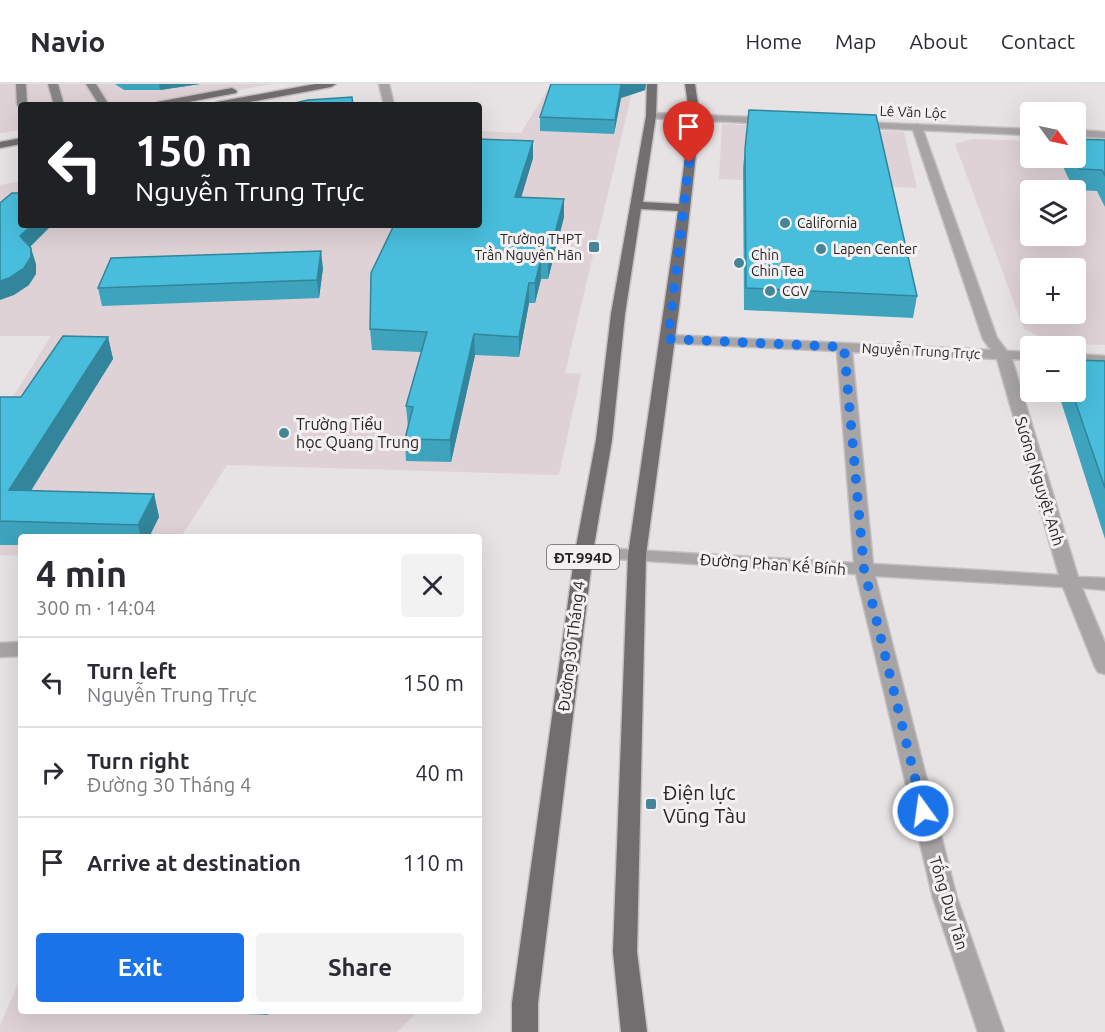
<!DOCTYPE html>
<html lang="en">
<head>
<meta charset="utf-8">
<style>
  body { margin:0; font-family:Ubuntu,sans-serif; background:#f2f2f3; color:#2b2b33; height:100vh; display:flex; flex-direction:column; font-size:22px; white-space:nowrap }
  * { box-sizing:border-box; margin:0 }
  p { font-size:20px; color:#7c7c81 }
  .icon { flex:none; width:33px; height:33px; fill:none; stroke:currentColor; stroke-width:2; stroke-linecap:round; stroke-linejoin:round }
  .map { position:relative; flex:1; overflow:hidden }
  .sheet { position:absolute; left:18px; top:450px; width:464px; height:480px; display:flex; flex-direction:column; background:#fff; border-radius:6px; box-shadow:0 6px 24px #0002 }
  .sheet>* { flex:none }
  .banner { position:absolute; left:18px; top:18px; width:464px; height:126px; border-radius:6px; box-shadow:0 6px 24px #0002; background:#202124; color:#fff; overflow:hidden }
  .needle { width:39px; rotate:123deg }
  .controls { position:absolute; left:1020px; top:18px; display:grid; gap:12px }
  .controls a { display:grid; place-items:center; width:66px; height:66px; border-radius:6px; background:#fff; box-shadow:0 6px 24px #0002; font-size:30px }
  .pin { position:absolute; display:grid; place-items:center; width:51px; height:51px; color:#fff; margin:-62px -26px; border-radius:50% 50% 50% 0; rotate:-45deg; box-shadow:0 0 6px #0007 }
  .pin .icon { rotate:45deg }
  .me { position:absolute; width:66px; margin:-33px; rotate:346deg; stroke-linejoin:round; filter:drop-shadow(0 0 4px #0008) }
  .turn { display:flex; align-items:center; gap:21px; height:126px; padding:0 18px; font-size:27px }
  .turn .icon { width:78px; height:78px; stroke-width:2.5 }
  .turn b { display:block; font-size:42px; line-height:51px }
  .round { display:grid; place-items:center; flex:none; width:63px; height:63px; border-radius:6px; background:#f2f2f3 }
  .overview { display:flex; align-items:center; justify-content:space-between; height:102px; padding:0 18px }
  h1 { font-size:36px; font-weight:700; line-height:45px }
  .cta { display:flex; gap:12px; margin-top:auto; padding:12px 18px }
  .cta a { flex:1; height:69px; border-radius:6px; background:#1a73e8; color:#fff; font-size:24px; font-weight:700; line-height:69px; text-align:center }
  .cta a+a { background:#f2f2f3; color:#2b2b33 }
  ul { padding:0; list-style:none }
  li { display:flex; align-items:center; gap:18px; height:90px; padding:0 18px; border-top:2px solid #e1e1e2 }
  li div { flex:1 }
  li b { display:block; font-size:22px }
  li em { font-style:normal }
  header { display:flex; align-items:center; gap:36px; box-sizing:border-box; height:84px; padding:0 30px; background:#fff; border-bottom:2px solid #e1e1e2 }
  header strong { font-size:28px }
  nav { display:flex; gap:33px; margin-inline-start:auto; font-size:21px }
  .map>svg:first-child { display:block }
  .built { fill:#dfd2d6; fill-rule:evenodd }
  .lines { fill:none; stroke-linecap:round; stroke-linejoin:round }
  .minor-casing { stroke:#c4c0c2; stroke-width:3 }
  .tertiary-casing { stroke:#c4c0c2; stroke-width:3 }
  .secondary-casing { stroke:#c4c0c2; stroke-width:3 }
  .primary-casing { stroke:#c4c0c2; stroke-width:3 }
  .minor { fill:#a6a4a4; fill-rule:evenodd }
  .tertiary { fill:#a6a4a4; fill-rule:evenodd }
  .secondary { fill:#878585; fill-rule:evenodd }
  .primary { fill:#726e6f; fill-rule:evenodd }
  .wall { fill:#3ea3bd }
  .shaded-wall { fill:#32859a }
  .building { fill:#48bedc; stroke:#32859a; stroke-width:1.5 }
  .route { stroke:#1a73e8; stroke-width:10; stroke-dasharray:0 18 }
  .poi-dot { fill:#448698; stroke:#f4f0f1; stroke-width:2 }
  .labels { text-anchor:middle; dominant-baseline:central; stroke-width:6; stroke-linejoin:round; paint-order:stroke }
  .far-street-label { font-size:14px; fill:#272526; stroke:#f4f0f1 }
  .far-poi-label { font-size:14px; fill:#272526; stroke:#f4f0f1; text-anchor:start }
  .shield { fill:#f4f0f1; stroke:#646263; stroke-width:1.5 }
  .shield-label { font-size:15px; font-weight:bold; fill:#272526 }
  .poi-label { font-size:16px; fill:#272526; stroke:#f4f0f1; text-anchor:start }
  .street-label { font-size:16px; fill:#272526; stroke:#f4f0f1 }
  .near-poi-label { font-size:20px; fill:#272526; stroke:#f4f0f1; text-anchor:start }
</style>
</head>
<body>
<header>
<strong>Navio</strong>
<nav><a>Home</a><a>Map</a><a>About</a><a>Contact</a></nav>
</header>
<div class="map">
<svg width="1105" height="948" viewBox="0 0 1105 948">
  <rect width="100%" height="100%" fill="#e7e2e4"/>
  <path class="built" d="M0,0h272l-115,21h-136v25l-21,3z
    M551,0h83l-69,289 16,1 -22,101 -332,-10 -46,72h-160v19l-21,-1v-155h11l40,-64h-51v-151l21,-4v44h457l1,-94 42,2z
    M722,40l182,8 13,56 -198,-9z
    M973,55l57,2v17h46l29,-13v200l-51,-2 -30,-14 -69,-185zM1030,106h46v46h-46zM1030,184h46v46h-46z
    M21,893v34h397l-21,21h-397v-7z"/>
  <g class="lines">
    <defs>
      <path id="minor" d="M379,0h10l5,21h-10z
        M917,40l5,3 75,211 10,13 23,1v8l-18,-1 66,218 27,1v12l-23,-2 23,55v31l-7,-2 -3,-5 -32,-80 -188,-11 82,322 47,134h-26l-45,-134 -77,-324 -272,-17 -6,-1 -3,-4 3,-4 6,-1 270,16 -17,-212 -169,-8 -7,-4 7,-4 323,15 -8,-11 -71,-212zM852,268l145,7 62,216 -186,-11z
        M1076,270l29,2v8l-29,-2z
        M21,558v14l-21,1v-14z"/>
      <path id="tertiary" d="M651,29l121,5 5,3 -5,3 -125,-6 -1,-2z
        M854,38l176,7v6l-180,-8v-4z
        M1076,46l29,2v6l-29,-2z"/>
      <path id="secondary" d="M16,0h10l1,21h-6v3l-4,-3z
        M48,0h10l6,21h-10z
        M86,0h10l13,21h-10z"/>
      <path id="primary" d="M315,0h21l-5,3 -98,18h-21l5,-3z
        M647,0h10l-1,32 -13,86 36,2 11,-86 -5,-34h10l5,34 -21,190 -33,247 -9,397 10,80h-26l-8,-80 15,-397 50,-344 -37,-2 -16,105 -13,126 -19,112 -55,451v29h-26v-29l63,-451 21,-112 15,-126 35,-198z
        M232,4l5,3 -1,2 -63,12h-21l5,-3z
        M21,54v6l-21,4v-6z"/>
    </defs>
    <use href="#minor" class="minor-casing"/>
    <use href="#tertiary" class="tertiary-casing"/>
    <use href="#secondary" class="secondary-casing"/>
    <use href="#primary" class="primary-casing"/>
    <use href="#minor" class="minor"/>
    <use href="#tertiary" class="tertiary"/>
    <use href="#secondary" class="secondary"/>
    <use href="#primary" class="primary"/>
  </g>
  <path class="wall" d="M115,0h85l-40,6h-36z
    M551,0h95l-1,6 -24,8 -7,36 -74,-3v-14z
    M749,26l168,186 -4,22 -169,-8 -1,-142z
    M1105,56v67l-8,-16 -23,-1 -15,-32h17z
    M533,57v17l-12,39 43,2v18l-16,62h-7l-6,24h-6l-10,54 -44,-2 -24,107 -45,-1 -1,-22 3,-12 -2,-21 15,-54 -49,-2 -2,-21z
    M323,184l-4,30 -217,8 -4,-18z
    M108,253l5,22 -82,132 123,3 5,23 -10,20h-128v8h-21v-148h21z
    M1105,277v178l-47,-147h18z
    M186,927h83l-1,4z"/>
  <path class="shaded-wall" d="M159,0h41l-40,6z
    M623,0h23l-1,6 -24,8 -7,36 1,-14 6,-35z
    M533,57v17l-17,57 -1,-18z
    M564,115v18l-16,62v-19z
    M32,141h20l-27,27 -5,-16z
    M31,164l5,16v10l-7,11 -15,10 -14,5v-19z
    M321,167l2,17 -4,30 -2,-18z
    M541,175v20l-6,24v-20z
    M529,199v20l-10,54v-20z
    M474,250l1,21 -24,107 -1,-22z
    M108,253l5,22 -97,155 -7,-24z
    M154,410l5,23 -10,20h-8l-3,-12z"/>
  <path class="building" d="M551,0h72l-2,1 -6,35 -75,-3z
    M352,13l1,8h-67l22,-5z
    M749,26l127,5 41,181 -171,-8 -1,-139z
    M478,55l55,2 -18,56 49,2 -16,61 -7,-1 -6,24h-6l-10,54 -45,-3 -24,106 -45,-1 8,-32 -7,-1 21,-74 -57,-3 1,-56 23,-48h84z
    M1076,55l29,1v36l-3,-6 -22,-1 -7,-11h3z
    M12,109h9v32h11l-12,11 11,12v9l-7,11 -15,10 -9,3v-78z
    M321,167l-4,29 -219,8 13,-30z
    M63,252l45,1 -99,153 145,4 -16,31 -138,-4v-124h21z
    M1076,276l29,1v127l-33,-96h4z"/>
  <g class="lines">
    <path class="route" d="M689,79l-21,176 176,8 20,222 59,242"/>
  </g>
  <g class="poi-dot">
    <circle cx="785" cy="139" r="6"/>
    <rect x="588" y="157" width="12" height="12" rx="3"/>
    <circle cx="821" cy="165" r="6"/>
    <circle cx="739" cy="179" r="6"/>
    <circle cx="770" cy="207" r="6"/>
    <circle cx="284" cy="349" r="6"/>
    <rect x="645" y="714" width="12" height="12" rx="3"/>
  </g>
  <g class="labels">
    <g class="far-street-label">
      <text transform="translate(913 28) rotate(2)">Lê Văn Lộc</text>
      <text transform="translate(921 267) rotate(3)">Nguyễn Trung Trực</text>
    </g>
    <g class="far-poi-label">
      <text x="797" y="139">California</text>
      <text x="582" y="155" text-anchor="end">Trường THPT<tspan x="582" dy="16">Trần Nguyên Hãn</tspan></text>
      <text x="833" y="165">Lapen Center</text>
      <text x="751" y="171">Chin<tspan x="751" dy="16">Chin Tea</tspan></text>
      <text x="782" y="207">CGV</text>
    </g>
    <rect class="shield" x="547" y="461" width="72" height="24" rx="4.5"/>
    <g class="shield-label">
      <text x="583" y="473">ĐT.994D</text>
    </g>
    <g class="poi-label">
      <text x="296" y="340">Trường Tiểu<tspan x="296" dy="18">học Quang Trung</tspan></text>
    </g>
    <g class="street-label">
      <text transform="translate(1040 397) rotate(73)">Sương Nguyệt Anh</text>
      <text transform="translate(773 480) rotate(4)">Đường Phan Kế Bính</text>
      <text transform="translate(571 562) rotate(-83)">Đường 30 Tháng 4</text>
      <text transform="translate(949 819) rotate(73)">Tống Duy Tân</text>
    </g>
    <g class="near-poi-label">
      <text x="663" y="708">Điện lực<tspan x="663" dy="23">Vũng Tàu</tspan></text>
    </g>
  </g>
</svg>
<div class="controls">
<a><svg class="needle" viewBox="-14 -14 28 28"><path d="M0-13l5 13h-10z" fill="#e53935"/><path d="M0 13l5-13h-10z" fill="#7c7c81"/></svg></a>
<a><svg class="icon" aria-label="layers" viewBox="0 0 24 24"><path d="M12 4l9 5-9 5-9-5zM3 14l9 5 9-5"/></svg></a>
<a>+</a>
<a>−</a>
</div>
<div class="pin" style="left:689px;top:79px;background:#d93025"><svg class="icon" aria-label="arrive" viewBox="0 0 24 24"><path d="M6 21V4h12l-3 4 3 4H6"/></svg></div>
<svg class="me" style="left:923px;top:727px" viewBox="-20 -20 40 40"><circle r="17" fill="#1a73e8" stroke="#fff" stroke-width="3"/><path d="M0-11L8 9 0 5-8 9z" fill="#fff"/></svg>
<div class="banner">
<div class="turn"><svg class="icon" aria-label="left" viewBox="0 0 24 24"><path d="M17 20v-9H6M10 6l-5 5 5 5"/></svg><div><b>150 m</b>Nguyễn Trung Trực</div></div>
</div>
<section class="sheet">
<div class="overview"><div><h1>4 min</h1><p>300 m · 14:04</p></div><a class="round"><svg class="icon" aria-label="close" viewBox="0 0 24 24"><path d="M6 6l12 12M18 6L6 18"/></svg></a></div>
<ul>
<li><svg class="icon" aria-label="left" viewBox="0 0 24 24"><path d="M17 20v-9H6M10 6l-5 5 5 5"/></svg><div><b>Turn left</b><p>Nguyễn Trung Trực</p></div><em>150 m</em></li>
<li><svg class="icon" aria-label="right" viewBox="0 0 24 24"><path d="M7 20v-9h11M14 6l5 5-5 5"/></svg><div><b>Turn right</b><p>Đường 30 Tháng 4</p></div><em>40 m</em></li>
<li><svg class="icon" aria-label="arrive" viewBox="0 0 24 24"><path d="M6 21V4h12l-3 4 3 4H6"/></svg><div><b>Arrive at destination</b></div><em>110 m</em></li>
</ul>
<div class="cta"><a>Exit</a><a>Share</a></div>
</section>
</div>
</body>
</html>
